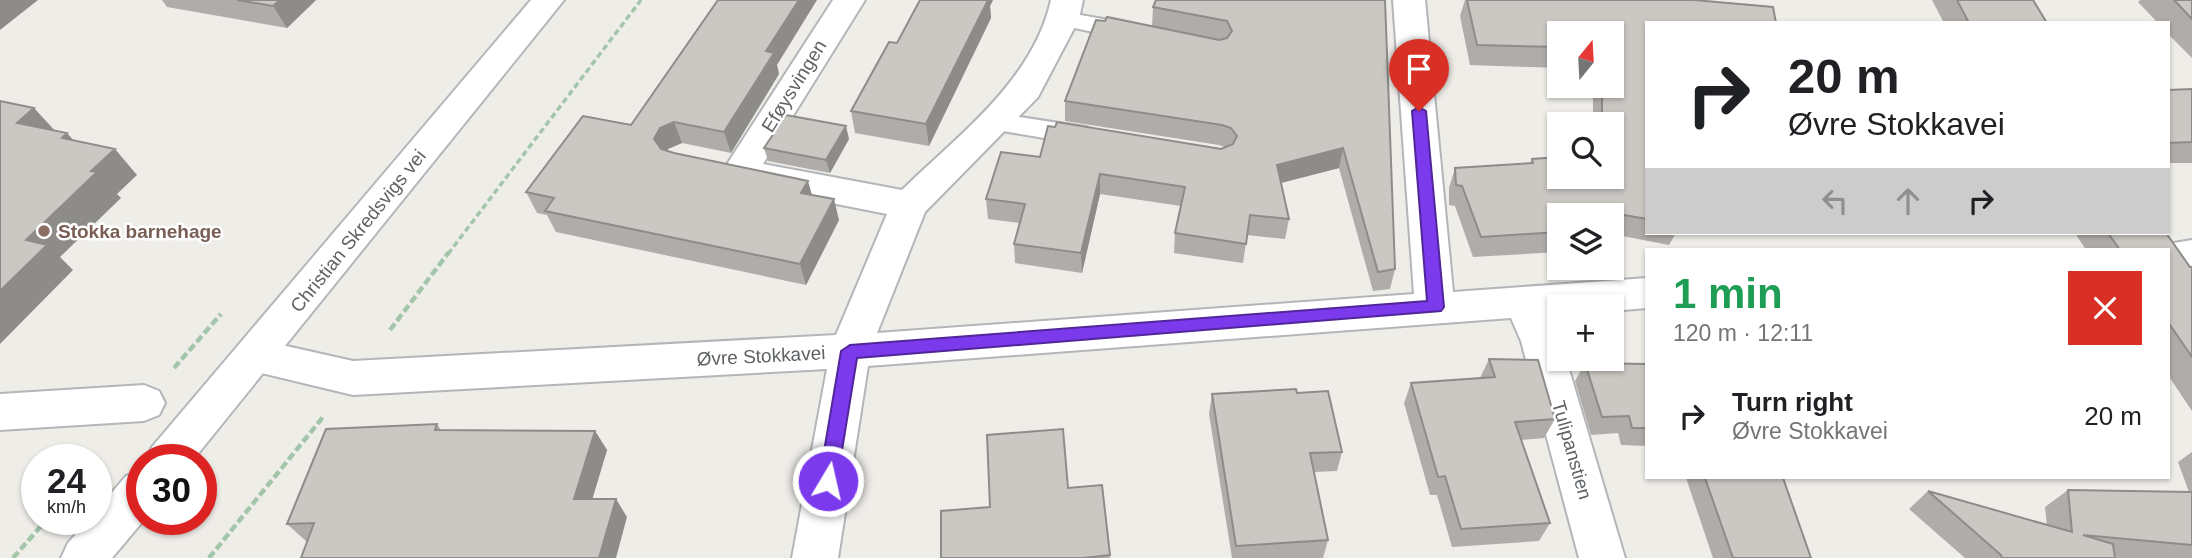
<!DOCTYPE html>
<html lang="en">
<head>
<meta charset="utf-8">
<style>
  body { margin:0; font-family:Helvetica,sans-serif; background:#f6f6f6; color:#202124; height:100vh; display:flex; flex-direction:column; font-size:26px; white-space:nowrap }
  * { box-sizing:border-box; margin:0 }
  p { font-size:23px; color:#757577 }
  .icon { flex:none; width:38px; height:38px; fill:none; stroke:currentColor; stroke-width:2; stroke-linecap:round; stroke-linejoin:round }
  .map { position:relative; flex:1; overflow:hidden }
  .drawer { position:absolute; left:1645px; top:248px; width:525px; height:231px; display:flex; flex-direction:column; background:#fff; border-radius:0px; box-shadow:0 2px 5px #0004 }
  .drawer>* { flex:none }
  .banner { position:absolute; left:1645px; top:21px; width:525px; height:214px; border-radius:0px; box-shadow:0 2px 5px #0004; background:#fff; color:#202124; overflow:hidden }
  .needle { width:46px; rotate:18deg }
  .controls { position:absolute; left:1547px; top:21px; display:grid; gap:14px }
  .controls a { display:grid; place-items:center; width:77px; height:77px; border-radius:0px; background:#fff; box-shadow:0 2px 5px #0004; font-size:35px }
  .speed { position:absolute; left:21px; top:444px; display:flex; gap:14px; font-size:35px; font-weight:700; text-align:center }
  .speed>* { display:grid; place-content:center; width:91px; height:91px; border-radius:50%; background:#fff; box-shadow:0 2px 5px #0004; line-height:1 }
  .speed small { font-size:18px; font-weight:400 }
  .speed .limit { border:10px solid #d22; background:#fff; color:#111 }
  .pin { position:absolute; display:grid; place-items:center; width:60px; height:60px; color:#fff; margin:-72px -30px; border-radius:50% 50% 50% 0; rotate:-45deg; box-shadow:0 0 7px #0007 }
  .pin .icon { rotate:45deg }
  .me { position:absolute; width:77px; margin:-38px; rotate:9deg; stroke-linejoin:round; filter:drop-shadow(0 0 5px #0008) }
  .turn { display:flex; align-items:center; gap:24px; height:147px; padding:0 28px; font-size:32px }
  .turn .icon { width:91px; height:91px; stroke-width:2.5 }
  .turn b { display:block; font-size:49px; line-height:60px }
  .lanes { display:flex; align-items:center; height:66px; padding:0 28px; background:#0003; justify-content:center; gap:35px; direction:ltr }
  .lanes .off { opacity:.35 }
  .round { display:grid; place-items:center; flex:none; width:74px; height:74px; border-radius:0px; background:#f6f6f6 }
  .head { display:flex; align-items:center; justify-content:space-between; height:119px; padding:0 28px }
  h1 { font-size:42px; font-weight:600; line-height:52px; color:#1e9e55 }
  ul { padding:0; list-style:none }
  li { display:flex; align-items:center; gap:21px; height:98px; padding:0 28px }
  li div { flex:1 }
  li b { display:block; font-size:26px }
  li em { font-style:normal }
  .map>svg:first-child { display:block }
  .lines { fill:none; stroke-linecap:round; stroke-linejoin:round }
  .service-casing { stroke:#b3b5b8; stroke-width:4 }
  .minor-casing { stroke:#b3b5b8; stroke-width:4 }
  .secondary-casing { stroke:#b4b7ba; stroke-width:4 }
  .path-far1 { stroke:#a3c6aa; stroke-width:3.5; stroke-dasharray:6 3.5; stroke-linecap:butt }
  .path { stroke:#a3c6aa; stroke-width:4.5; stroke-dasharray:8 3.5; stroke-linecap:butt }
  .service { fill:#fff; fill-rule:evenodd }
  .minor { fill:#fff; fill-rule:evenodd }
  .secondary { fill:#fff; fill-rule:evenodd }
  .wall { fill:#afaca9 }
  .shaded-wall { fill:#8e8c89 }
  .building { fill:#cbc8c4; stroke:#8e8c89; stroke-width:2 }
  .route { fill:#7c3aed; stroke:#51269a; stroke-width:2 }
  .education-dot { fill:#8d6e63; stroke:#fff; stroke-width:2.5 }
  .labels { text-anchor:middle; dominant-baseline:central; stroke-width:5; stroke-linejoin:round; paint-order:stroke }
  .street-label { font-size:19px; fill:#5f6366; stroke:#fff }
  .education-label { font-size:19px; font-weight:bold; fill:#785e54; stroke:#fff; text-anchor:start }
</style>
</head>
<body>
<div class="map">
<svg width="2192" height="558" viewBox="0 0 2192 558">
  <rect width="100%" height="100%" fill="#efede8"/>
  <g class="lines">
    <defs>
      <path id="service" d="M1063,12l69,12 8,3 4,5 -4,5 -8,3 -77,-16 -4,-5 4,-5z
        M994,113l91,14 9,3 4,6 -4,6 -9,3 -100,-17 -4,-6 4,-6z"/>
      <path id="minor" d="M833,0h32l-102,164 139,26c56,-55 131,-109 149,-190h32l-4,19 -41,78 -113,115 -48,121 537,-39 -21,-294h32l28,292 194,-14v30l-35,3v-5h-53v9h-10l10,22v22h7l59,199h-46l-58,-217 -10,-23 -643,48 -30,192h-46l35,-189 -474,26 -112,-27 -6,-12 6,-12 14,-5 98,22 483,-26 51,-121 -147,-29 -13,-4 -5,-9z
        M2192,240v28l-24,2v-20h-16l3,-4z
        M144,385l15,6 6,12 -6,12 -15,6 -144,9v-36z"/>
      <path id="secondary" d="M531,0h33l-371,460h-47l6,-13z
        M142,471v49h2l-32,38h-51l7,-15 20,-23h8v-9l30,-35z"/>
    </defs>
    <use href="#service" class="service-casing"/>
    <use href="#minor" class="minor-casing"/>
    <use href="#secondary" class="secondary-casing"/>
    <path class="path-far1" d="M448,254l193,-254"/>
    <path class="path" d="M390,330l59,-78
      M174,368l47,-54
      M13,558l28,-32
      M209,558l114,-141"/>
    <use href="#service" class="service"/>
    <use href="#minor" class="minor"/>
    <use href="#secondary" class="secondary"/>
  </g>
  <path class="wall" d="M162,0h154l-29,28 -120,-21z
    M920,0h73l-3,6 1,12 -62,128 -74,-13 -4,-22 46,-68z
    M1385,0l10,269 -5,20 -17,2 -34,-123 -58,15 8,36 -4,20 -38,-4 -4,28 -69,-10 1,-20 6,-27 -81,-12 -18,79 -67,-10 -1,-19 6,-21 -32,-4 -2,-20 54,-42 181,-8 4,-2 -6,-2 -154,-24v-20l87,-74 1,-20z
    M1465,0l182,23v210h29l-7,12 -57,-11v-19h-53v37l-86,5 -18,-51 -6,-1v-17l6,-20 75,-5 2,-4 80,18v-53h-19v-38h19v-53h-53v35l-89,-3 -10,-49z
    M1932,0h101l14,23h-103z
    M2140,0h52v58l-24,-24v-11h-10l-20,-21z
    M777,65l2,9 -48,79 -49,-10 -14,6 -1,2 145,44 27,25 -33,65 -250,-53 -9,-17 -10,-2 -11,-21 105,-67z
    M2192,89v74h-24v-73z
    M849,139l-19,34 -62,-12 -4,-13z
    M2075,233h91l24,34h2v144l-24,-36v-125h-82z
    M1489,359l66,60 -11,19 -23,2 29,83 -11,18 -87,6 -15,-52h-7l-26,-92 7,-20 69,-5z
    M1585,363l62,1v82l-26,-1 -3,-12 -27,2 -16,-54z
    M1297,393l45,59 -5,19 -23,1 14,68 -5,18h-91l-23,-144 3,-20z
    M437,424l4,6 154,1 12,19 -15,49 35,18 -320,25 -20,-18z
    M2192,452v106h-227l-56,-49 19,-18 119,34 -2,-18 23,-17 121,2 -11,-30z
    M1686,478h97l28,80h-98z
    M1102,485l8,73h-169l49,-51 78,-19z"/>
  <path class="shaded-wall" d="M0,0h38l-38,30z
    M280,0h36l-29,28 -14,-22z
    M799,0h18l-40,65 2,9 -48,79 -7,-21 42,-81z
    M983,0h10l-3,6 1,12 -62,128 -3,-22z
    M34,108l24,26 -41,-11z
    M674,122l8,21 -14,6 -5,11 -9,-21 6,-11z
    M846,126l3,13 -19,34 -4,-13z
    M67,133l23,26 -28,-21z
    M1343,148l-4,20 -66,17 4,-20z
    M115,149l22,26 -20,19 4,4 -61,59 13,13 -73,74v-53l26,-51 65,-69z
    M1100,174v20l-18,79 -1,-20z
    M808,181l6,21 -13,-9z
    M834,199l5,21 -33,65 -6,-21z
    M595,431l12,19 -20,67 -13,-18z
    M616,499l11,18 -11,41h-17z"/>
  <path class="building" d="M237,0h43l-7,6z
    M718,0h81l-33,51 8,2 -50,79 -50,-10 -14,6 -6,11 7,10 13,4 134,28 -7,12 33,6 -34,65 -255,-53 9,-13 -28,-6 57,-76 48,9z
    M920,0h68l-62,124 -75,-13 38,-69 8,1z
    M1156,0h229l10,269 -17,3 -35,-124 -66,17 12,54 -39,-4 -4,29 -71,-11 10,-46 -85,-13 -19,79 -67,-9 11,-40 -39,-5 15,-47 39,5 8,-31 7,1 2,-5 164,27 12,-5 4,-8 -6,-8 -9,-3 -157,-24 31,-81 9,1 2,-4 112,23 8,-2 5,-7 -5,-10 -74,-14z
    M1467,0h227l79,7 3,16h-129v196l-63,-11 3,7h-28v17l-78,5 -19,-51 -6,-1 -1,-17 78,-5 -1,-4 27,-2v20h53v-53h-10v-38h10v-53h-53v14l-82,-2z
    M1957,0h76l14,23h-78z
    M2174,0h18v19z
    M2192,89v53l-24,1v-53z
    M0,101l34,7 -17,15 50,10 -5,5 53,11 -24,22 6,1 -71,68 21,5 -47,46z
    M786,115l60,11 -20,34 -62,-12z
    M2108,233h58l24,34h2v90l-24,-35v-72h-48z
    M1489,359l49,1 17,59 -40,3 35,101 -89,6 -16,-53 -7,1 -27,-94 84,-6z
    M1585,363l62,1v64h-15l-3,-12 -27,1z
    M1296,389l1,4 31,-2 14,61 -32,1 18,87 -92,6 -24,-152z
    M437,424l-2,6 160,1 -21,68h42l-17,59h-298l13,-35 -27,1 39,-95z
    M1063,429l5,59 34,-3 8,70 -27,3h-142v-47l49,-4 -3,-72z
    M1705,478h78l28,80h-78z
    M2068,490l124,2v53l-109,-10 30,9 2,14h-113l-1,-3 -73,-64 144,41z"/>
  <path class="route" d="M1419,107l7,4 18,196 -3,4 -584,47 -20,123 -2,5 -7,3 -6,-3 -3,-5 22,-130 9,-6 577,-44 -15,-190z"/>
  <circle class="education-dot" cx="44" cy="231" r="7"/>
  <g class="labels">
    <g class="street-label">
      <text transform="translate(794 86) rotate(-58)">Eføysvingen</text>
      <text transform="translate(358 231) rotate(-51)">Christian Skredsvigs vei</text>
      <text transform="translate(761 356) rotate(-3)">Øvre Stokkavei</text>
      <text transform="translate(1572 450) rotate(74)">Tulipanstien</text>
    </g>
    <g class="education-label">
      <text x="58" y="231">Stokka barnehage</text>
    </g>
  </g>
</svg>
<div class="controls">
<a><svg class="needle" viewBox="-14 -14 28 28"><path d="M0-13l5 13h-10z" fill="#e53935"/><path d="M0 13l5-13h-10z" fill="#757577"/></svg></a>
<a><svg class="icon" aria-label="search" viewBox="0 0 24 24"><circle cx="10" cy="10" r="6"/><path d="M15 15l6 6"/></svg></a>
<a><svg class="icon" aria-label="layers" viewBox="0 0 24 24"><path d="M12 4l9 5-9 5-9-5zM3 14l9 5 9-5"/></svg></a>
<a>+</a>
</div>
<div class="speed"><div>24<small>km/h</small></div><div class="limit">30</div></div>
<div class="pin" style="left:1419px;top:111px;background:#d93025"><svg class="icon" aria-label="arrive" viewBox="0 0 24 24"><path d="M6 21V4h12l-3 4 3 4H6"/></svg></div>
<svg class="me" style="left:828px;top:481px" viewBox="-20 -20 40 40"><circle r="17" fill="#7c3aed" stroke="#fff" stroke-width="3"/><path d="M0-11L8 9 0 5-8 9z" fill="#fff"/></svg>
<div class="banner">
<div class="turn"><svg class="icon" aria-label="right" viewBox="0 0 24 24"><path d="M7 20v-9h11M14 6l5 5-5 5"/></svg><div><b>20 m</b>Øvre Stokkavei</div></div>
<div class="lanes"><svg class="icon off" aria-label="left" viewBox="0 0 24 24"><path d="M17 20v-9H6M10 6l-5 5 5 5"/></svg><svg class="icon off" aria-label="ahead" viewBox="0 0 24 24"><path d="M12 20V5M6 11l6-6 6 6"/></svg><svg class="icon" aria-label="right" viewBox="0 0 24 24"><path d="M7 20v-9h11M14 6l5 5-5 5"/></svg></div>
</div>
<section class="drawer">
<div class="head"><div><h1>1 min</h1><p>120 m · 12:11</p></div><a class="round" style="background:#d93025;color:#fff"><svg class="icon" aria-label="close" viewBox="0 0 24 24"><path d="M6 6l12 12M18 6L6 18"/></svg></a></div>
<ul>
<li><svg class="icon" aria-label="right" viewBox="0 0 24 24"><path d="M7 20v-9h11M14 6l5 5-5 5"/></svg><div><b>Turn right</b><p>Øvre Stokkavei</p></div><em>20 m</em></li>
</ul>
</section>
</div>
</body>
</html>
